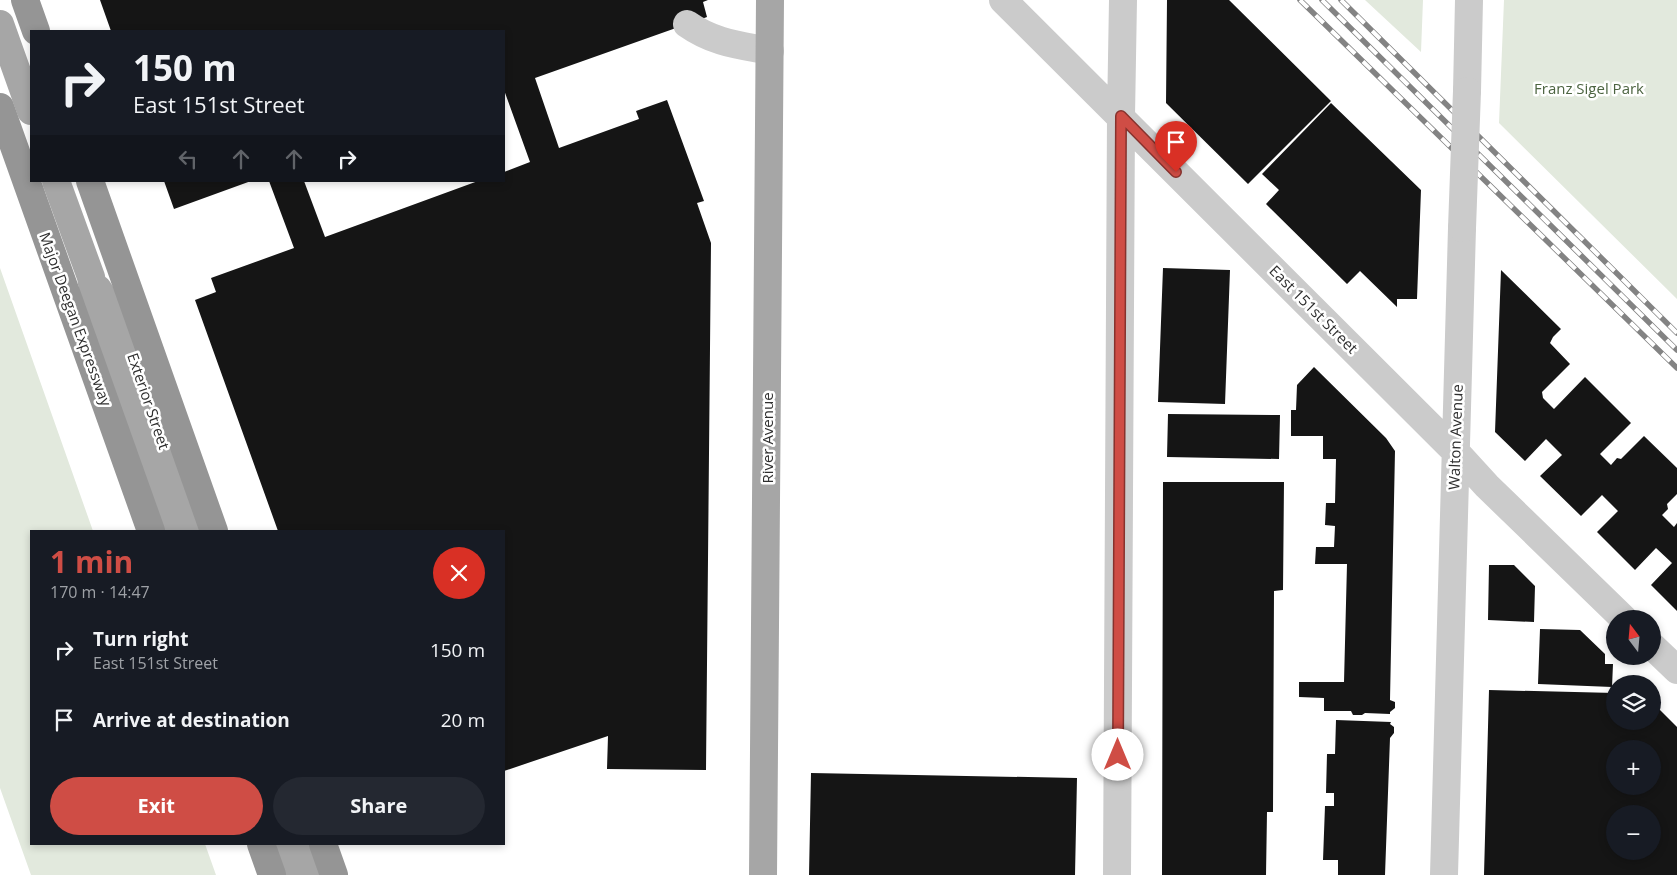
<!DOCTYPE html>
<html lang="en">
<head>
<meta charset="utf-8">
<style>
  body { margin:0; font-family:"Open Sans",sans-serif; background:#242831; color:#f1f3f6; height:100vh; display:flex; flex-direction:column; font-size:19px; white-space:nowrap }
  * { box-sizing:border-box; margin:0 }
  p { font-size:16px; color:#9ea1a6 }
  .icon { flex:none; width:28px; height:28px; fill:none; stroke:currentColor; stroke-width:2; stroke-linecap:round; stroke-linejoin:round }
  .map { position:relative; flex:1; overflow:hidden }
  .details { position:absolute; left:30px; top:530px; width:475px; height:315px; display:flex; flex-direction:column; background:#171b24; border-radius:0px; box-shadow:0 2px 8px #0003 }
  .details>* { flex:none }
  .guide { position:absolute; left:30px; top:30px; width:475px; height:152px; border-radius:0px; box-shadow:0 2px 8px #0003; background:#171b24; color:#f1f3f6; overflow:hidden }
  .needle { width:32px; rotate:344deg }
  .buttons { position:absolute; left:1606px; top:610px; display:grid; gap:10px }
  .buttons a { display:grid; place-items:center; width:55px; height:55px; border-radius:50%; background:#171b24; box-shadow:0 2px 8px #0003; font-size:25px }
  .pin { position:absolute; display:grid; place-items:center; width:42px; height:42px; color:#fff; margin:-51px -21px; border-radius:50% 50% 50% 0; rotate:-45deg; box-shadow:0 0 5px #0007 }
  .pin .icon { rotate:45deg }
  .me { position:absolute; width:55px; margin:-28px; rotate:0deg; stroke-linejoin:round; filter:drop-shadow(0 0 4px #0008) }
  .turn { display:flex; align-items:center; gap:18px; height:105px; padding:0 20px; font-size:22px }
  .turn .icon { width:65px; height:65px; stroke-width:2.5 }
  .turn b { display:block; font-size:35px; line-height:42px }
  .lanes { display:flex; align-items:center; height:48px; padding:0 20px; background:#0003; justify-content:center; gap:25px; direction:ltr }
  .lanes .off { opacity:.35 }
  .round { display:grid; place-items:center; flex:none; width:52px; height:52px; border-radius:26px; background:#242831 }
  .summary { display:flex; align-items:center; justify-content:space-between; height:85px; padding:0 20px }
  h1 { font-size:30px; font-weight:700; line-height:38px; color:#cf4d45 }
  .action { display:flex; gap:10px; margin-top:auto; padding:10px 20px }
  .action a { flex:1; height:58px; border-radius:30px; background:#cf4d45; color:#fff; font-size:20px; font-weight:700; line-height:58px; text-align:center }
  .action a+a { background:#242831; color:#f1f3f6 }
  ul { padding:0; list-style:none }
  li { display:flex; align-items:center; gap:15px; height:70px; padding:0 20px }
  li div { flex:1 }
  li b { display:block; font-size:19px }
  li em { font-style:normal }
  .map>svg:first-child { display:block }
  .green { fill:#e2e9dd }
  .building { fill:#151515; fill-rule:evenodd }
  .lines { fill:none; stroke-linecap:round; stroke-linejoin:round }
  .minor { stroke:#cbcbcb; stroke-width:28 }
  .major { stroke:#a6a6a6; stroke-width:28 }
  .highway { stroke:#959595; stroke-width:28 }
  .rail-casing { stroke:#838383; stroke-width:5.5 }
  .rail { stroke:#fff; stroke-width:4; stroke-dasharray:11; stroke-linecap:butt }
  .minor-bridge { stroke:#cbcbcb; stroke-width:28 }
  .route-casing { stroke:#87322d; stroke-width:12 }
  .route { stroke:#cf4d45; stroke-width:9 }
  .labels { text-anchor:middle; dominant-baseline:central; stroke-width:5; stroke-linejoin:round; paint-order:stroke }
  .park-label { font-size:15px; fill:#4c6441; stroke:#fff }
  .street-label { font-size:15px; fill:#2e2e2e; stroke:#fff }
</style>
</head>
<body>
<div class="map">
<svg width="1677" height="875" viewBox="0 0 1677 875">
  <rect width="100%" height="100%" fill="#fff"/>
  <path class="green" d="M1365,0h58l-2,52z
    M1504,0h173v299l-178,-176z
    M0,268l93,263h-62v313h174l11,31h-185l-31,-87z"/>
  <path class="building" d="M100,0h608l-5,2 4,15 -172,61 24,70 80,-29 -3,-8 31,-11 37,101 -7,2 14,40 -5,527 -99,-1 1,-33 -104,35v-240h-226l-83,-231 21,-8 -5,-14 83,-30 -25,-67h35l21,56 153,-56h26v-9l26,-10 -26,-72v-59h-393z
    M1167,0h62l102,101 -83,83 -82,-81z
    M1331,103l90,87 -4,109h-20v8l-37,-36 -13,13 -81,-80 13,-14 -17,-16z
    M164,181h87l-77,28z
    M1163,268l67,2 -5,134 -67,-2z
    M1501,270l60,59 -8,8 -3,6 20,21 -28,28 1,6 11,11 31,-32 46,46 -31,31 11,11 6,-7 4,1 23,-23 33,32v26l-10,10 1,5 -6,6 12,12 3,-4v88l-26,-26 21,-22 -16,-15 -21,22 -38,-38 21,-21 -16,-16 -21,21 -41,-40 22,-21 -16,-16 -21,22 -30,-29z
    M1314,367l72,71 9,13 -5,249 5,2v6l-5,4v2l-25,-1 -3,2h-9l-2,-4h-27v-13l-25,-1v-15h45l3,-118h-32l1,-17h18l1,-21 -10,-1 1,-22h9l1,-44h-13v-23h-32v-26h5l1,-25z
    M1168,414l112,1 -1,44 -112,-2z
    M1163,482h121l-1,108 -9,1 -1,221h-6l-1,63h-104z
    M1489,565h25l21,21 -1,36 -46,-2z
    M1540,629l40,1 25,24v10h8l-1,23 -74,-3z
    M1489,690l126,3v28h37v-19l25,25v148h-193zM1615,749h37v37h-37zM1615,814h37v37h-37z
    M1336,720l55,2 -1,2 4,3v6l-4,5 -5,137h-47v-15h-15l2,-54h9v-13h-8l1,-39h8z
    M811,773l266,5 -2,97h-266z"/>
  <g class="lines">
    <path class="minor" d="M1003,0l452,451 32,35 137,133
      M687,24c27,19 52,21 83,27
      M1467,91l2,-91
      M1652,646l25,24
      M1117,875l4,-759 2,-116
      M1444,875l18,-647"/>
    <path class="major" d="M0,24l31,87
      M56,181l35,96 10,58 70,196
      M98,289l25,39 71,203
      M283,844l11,31
      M305,844l11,31
      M763,875l7,-875"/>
    <path class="highway" d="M25,0l11,31
      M0,107l151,424
      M90,181l124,350
      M261,844l11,31
      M323,844l11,31"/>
    <defs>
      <path id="rail" d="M1300,0l377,368
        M1322,0l355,350
        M1341,0l336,333"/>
    </defs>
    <use href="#rail" class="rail-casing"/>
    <use href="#rail" class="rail"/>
    <path class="minor-bridge" d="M1462,228l5,-137"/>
  </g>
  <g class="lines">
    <defs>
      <path id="route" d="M1118,755l3,-639 55,56"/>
    </defs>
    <use href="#route" class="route-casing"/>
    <use href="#route" class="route"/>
  </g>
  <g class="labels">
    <g class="park-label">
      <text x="1589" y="88">Franz Sigel Park</text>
    </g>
    <g class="street-label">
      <text transform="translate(1314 309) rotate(45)">East 151st Street</text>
      <text transform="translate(76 319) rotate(70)">Major Deegan Expressway</text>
      <text transform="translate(149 401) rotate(71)">Exterior Street</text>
      <text transform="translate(1455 437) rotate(-88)">Walton Avenue</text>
      <text transform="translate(767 438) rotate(-90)">River Avenue</text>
    </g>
  </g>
</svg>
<div class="buttons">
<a><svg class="needle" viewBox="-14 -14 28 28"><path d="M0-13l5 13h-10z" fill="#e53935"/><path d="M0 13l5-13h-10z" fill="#9ea1a6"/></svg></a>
<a><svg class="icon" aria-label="layers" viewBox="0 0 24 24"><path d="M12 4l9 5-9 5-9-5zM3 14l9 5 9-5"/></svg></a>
<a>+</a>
<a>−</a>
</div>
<div class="pin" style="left:1176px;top:172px;background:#d93025"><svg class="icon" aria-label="arrive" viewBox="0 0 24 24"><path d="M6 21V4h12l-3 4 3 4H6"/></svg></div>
<svg class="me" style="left:1118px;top:755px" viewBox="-20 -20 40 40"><circle r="19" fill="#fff"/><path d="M0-13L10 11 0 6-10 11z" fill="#cf4d45"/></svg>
<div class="guide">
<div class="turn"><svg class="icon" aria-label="right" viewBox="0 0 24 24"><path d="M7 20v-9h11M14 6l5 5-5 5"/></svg><div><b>150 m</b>East 151st Street</div></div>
<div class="lanes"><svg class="icon off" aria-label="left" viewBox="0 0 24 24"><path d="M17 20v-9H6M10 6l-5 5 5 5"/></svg><svg class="icon off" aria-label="ahead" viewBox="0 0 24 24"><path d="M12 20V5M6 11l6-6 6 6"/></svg><svg class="icon off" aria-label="ahead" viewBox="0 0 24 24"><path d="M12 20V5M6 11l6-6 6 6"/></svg><svg class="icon" aria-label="right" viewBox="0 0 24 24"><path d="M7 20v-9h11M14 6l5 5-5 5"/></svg></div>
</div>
<section class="details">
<div class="summary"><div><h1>1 min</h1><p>170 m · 14:47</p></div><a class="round" style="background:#d93025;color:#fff"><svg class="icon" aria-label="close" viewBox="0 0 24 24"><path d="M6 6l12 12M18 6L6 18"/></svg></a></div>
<ul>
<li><svg class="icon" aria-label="right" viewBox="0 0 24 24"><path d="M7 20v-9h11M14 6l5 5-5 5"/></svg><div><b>Turn right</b><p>East 151st Street</p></div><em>150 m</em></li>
<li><svg class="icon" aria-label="arrive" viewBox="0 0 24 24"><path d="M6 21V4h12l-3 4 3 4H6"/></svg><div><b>Arrive at destination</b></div><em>20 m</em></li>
</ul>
<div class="action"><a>Exit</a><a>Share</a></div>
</section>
</div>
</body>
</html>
